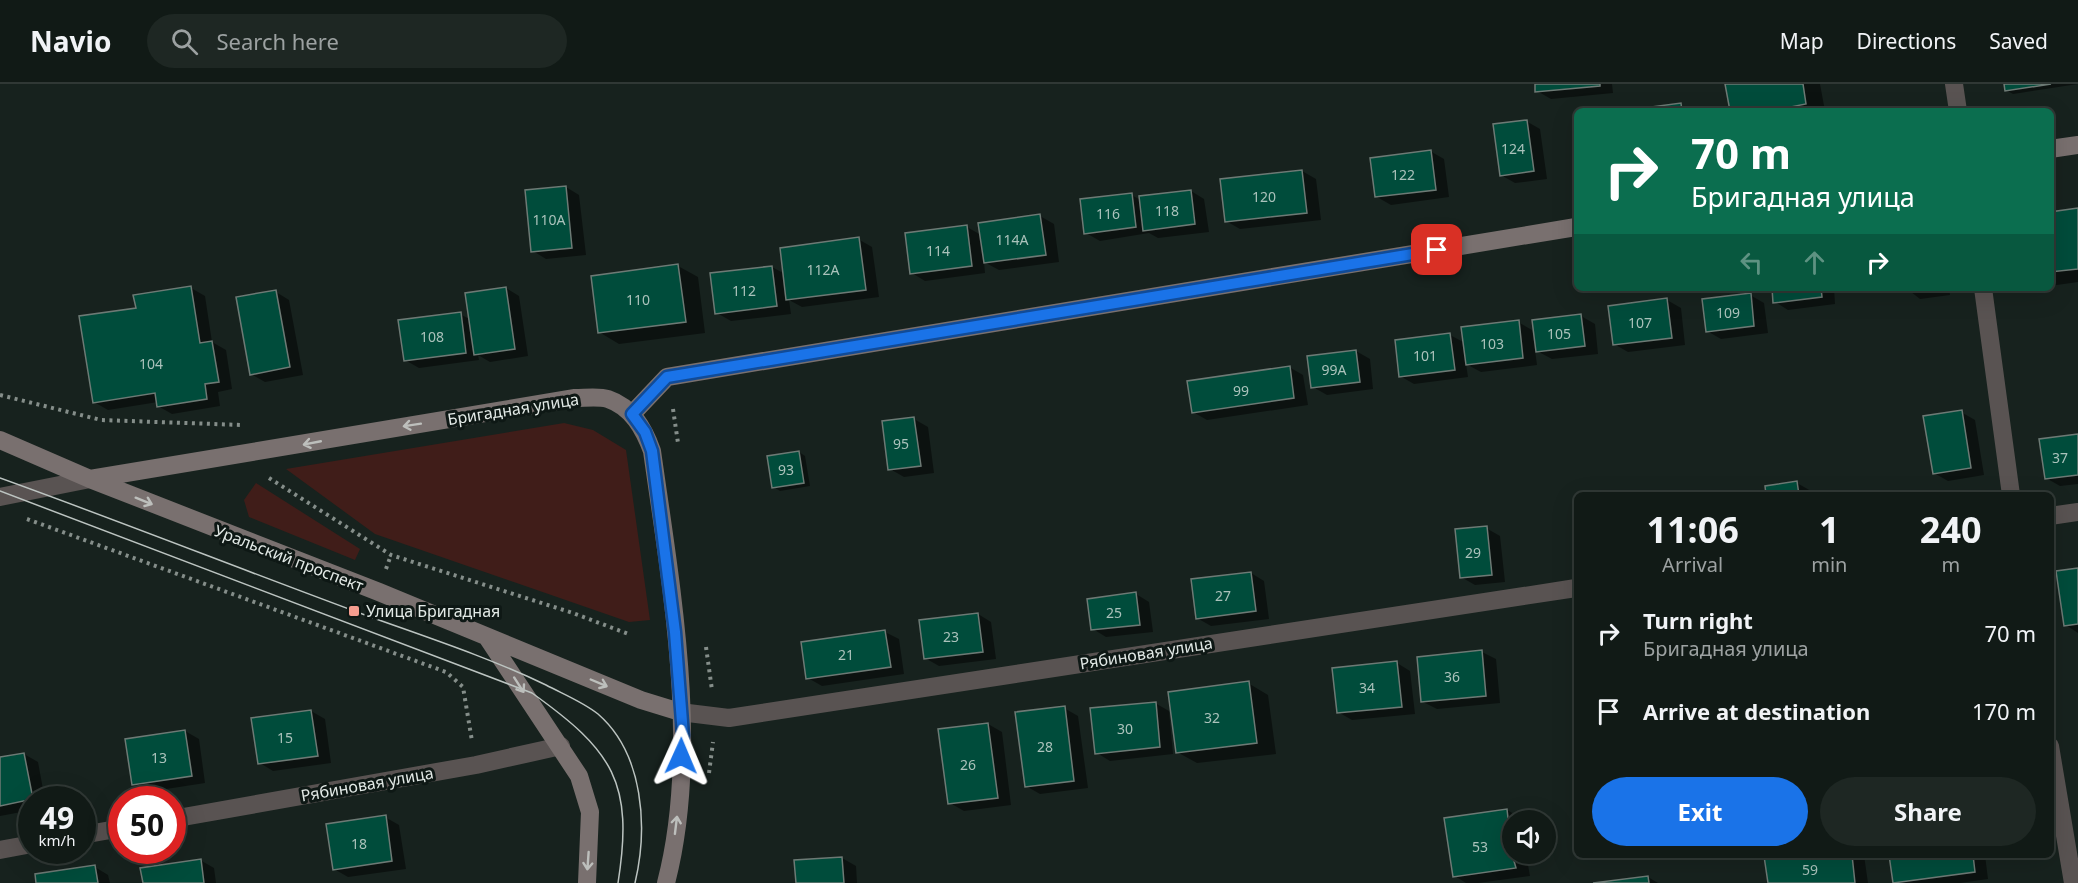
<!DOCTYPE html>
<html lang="en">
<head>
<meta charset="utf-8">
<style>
  body { margin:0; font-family:"Noto Sans",sans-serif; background:#1e2723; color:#f1f3f6; height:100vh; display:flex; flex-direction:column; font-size:22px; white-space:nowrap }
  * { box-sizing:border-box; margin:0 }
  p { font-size:20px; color:#9ca1a1 }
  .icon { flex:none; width:33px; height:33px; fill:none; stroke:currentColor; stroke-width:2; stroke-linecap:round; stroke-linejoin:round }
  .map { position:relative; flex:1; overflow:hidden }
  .sheet { position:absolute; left:1574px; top:408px; width:480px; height:366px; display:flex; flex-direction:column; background:#111a16; border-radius:9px; box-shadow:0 6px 24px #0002,0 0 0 2px #303835 }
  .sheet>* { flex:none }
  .top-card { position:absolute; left:1574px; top:24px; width:480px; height:183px; border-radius:9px; box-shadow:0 6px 24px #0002,0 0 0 2px #303835; background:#0b6e4f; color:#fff; overflow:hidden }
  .buttons { position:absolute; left:1502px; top:726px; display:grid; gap:12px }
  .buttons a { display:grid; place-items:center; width:54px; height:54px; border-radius:50%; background:#111a16; box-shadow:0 6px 24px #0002,0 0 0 2px #303835; font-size:30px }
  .speed { position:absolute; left:18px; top:702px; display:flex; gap:12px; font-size:30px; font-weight:700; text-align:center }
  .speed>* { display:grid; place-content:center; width:78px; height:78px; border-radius:50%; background:#111a16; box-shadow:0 6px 24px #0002,0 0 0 2px #303835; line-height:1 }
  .speed small { font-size:15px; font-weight:400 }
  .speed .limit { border:9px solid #d22; background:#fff; color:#111 }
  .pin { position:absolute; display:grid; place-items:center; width:51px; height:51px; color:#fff; margin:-26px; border-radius:12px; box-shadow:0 3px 9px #0006 }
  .me { position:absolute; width:66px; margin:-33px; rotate:1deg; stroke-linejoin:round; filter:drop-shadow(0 0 4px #0008) }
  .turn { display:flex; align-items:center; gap:21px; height:126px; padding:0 18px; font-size:27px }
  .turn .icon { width:78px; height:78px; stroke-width:2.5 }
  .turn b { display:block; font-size:42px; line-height:51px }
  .lanes { display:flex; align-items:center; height:57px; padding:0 18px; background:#0003; justify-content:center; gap:30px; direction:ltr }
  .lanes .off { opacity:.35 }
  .eta { display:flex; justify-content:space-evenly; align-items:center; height:102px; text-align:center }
  .eta b { font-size:36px; font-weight:700; line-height:42px }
  .action { display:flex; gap:12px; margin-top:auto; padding:12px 18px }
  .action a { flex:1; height:69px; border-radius:36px; background:#1a73e8; color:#fff; font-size:24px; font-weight:700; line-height:69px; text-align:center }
  .action a+a { background:#1e2723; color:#f1f3f6 }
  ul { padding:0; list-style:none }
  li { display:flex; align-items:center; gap:18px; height:78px; padding:0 18px }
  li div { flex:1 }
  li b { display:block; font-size:22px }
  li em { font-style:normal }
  header { display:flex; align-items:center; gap:36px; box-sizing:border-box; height:84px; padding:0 30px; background:#111a16; border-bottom:2px solid #303835 }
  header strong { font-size:28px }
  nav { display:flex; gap:33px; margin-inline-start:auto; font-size:21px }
  .search { width:420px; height:54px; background:#1e2723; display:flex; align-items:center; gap:15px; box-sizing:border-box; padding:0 21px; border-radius:33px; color:#9ca1a1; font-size:22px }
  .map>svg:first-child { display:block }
  .green { fill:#401d19 }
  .shadow { fill:#0007 }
  .building { fill:#004c3b; stroke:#6d7a75; stroke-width:1.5 }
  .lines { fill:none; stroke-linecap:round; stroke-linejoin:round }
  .path { stroke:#858e8a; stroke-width:4; stroke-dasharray:3 4.5; stroke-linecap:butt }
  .street { stroke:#595352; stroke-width:18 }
  .secondary { stroke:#79706f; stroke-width:18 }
  .tram { stroke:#bcc4c1; stroke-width:1.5 }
  .oneway { stroke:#bdbfbc }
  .route-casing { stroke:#114b97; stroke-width:15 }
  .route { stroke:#1a73e8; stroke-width:10 }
  .poi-dot { fill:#f59d8f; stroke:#0e1815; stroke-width:2 }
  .labels { text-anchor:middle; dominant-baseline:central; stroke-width:6; stroke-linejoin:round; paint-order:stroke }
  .number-label { font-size:14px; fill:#aac2bb }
  .street-label { font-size:16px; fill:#e2e9e6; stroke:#0e1815 }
  .poi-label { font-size:16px; fill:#e2e9e6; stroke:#0e1815; text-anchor:start }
</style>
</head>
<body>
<header>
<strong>Navio</strong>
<div class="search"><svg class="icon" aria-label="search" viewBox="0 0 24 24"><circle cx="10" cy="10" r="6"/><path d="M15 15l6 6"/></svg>Search here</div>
<nav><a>Map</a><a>Directions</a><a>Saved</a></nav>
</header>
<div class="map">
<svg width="2078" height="799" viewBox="0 0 2078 799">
  <rect width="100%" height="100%" fill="#17221e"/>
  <path class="green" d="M564,339l29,7 33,20 24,170 -21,2 -254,-88 -89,-65z
    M256,399l104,66 -5,11 -106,-43 -5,-17z"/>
  <path class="shadow" d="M1536,0h76l1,9 -62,6 -14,-8z
    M1726,0h94l5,27h-93z
    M2005,0h73l-65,10 -7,-4z
    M1680,21l11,6h-56z
    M1526,37l14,8 7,50 -32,4 -14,-8z
    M1430,67l14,8 5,38 -58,8 -14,-8z
    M1302,87l14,8 5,41 -81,9 -14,-8z
    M566,103l13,8 7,60 -40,4 -13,-8z
    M1191,107l13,8 5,33 -51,6 -9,-5 -49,8 -14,-8 45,-38 10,5z
    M2078,125v73l-28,4v-73z
    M1040,132l14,8 5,38 -60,8 -15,-8 1,11 -60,8 -13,-8 55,-46 14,8z
    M858,155l14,8 7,50 -77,10 -13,-7 2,14 -60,7 -14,-8 55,-46 13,7z
    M678,182l20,11 7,56 -86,11 -20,-12z
    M191,204l14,8 7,46 14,8 6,39 -14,3 2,14 -48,8 -14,-8v-4l-50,8 -14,-8 43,-93z
    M506,204l13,8 9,60 -38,6 -12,-7 1,5 -60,8 -14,-8 55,-46 11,6z
    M1773,204h61l1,16 -47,6 -13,-8z
    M1906,204h43l1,7 -30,4z
    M276,208l13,8 14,75 -38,7 -14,-8z
    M1750,211l14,8 4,30 -47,6 -14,-8z
    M1667,216l14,8 4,37 -57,7 -14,-8z
    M1581,232l14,8 3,30 -46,5 -17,-9 2,15 -56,7 -15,-8 2,13 -54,7 -14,-8 50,-41 15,8 53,-21 14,8 2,13 3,-1z
    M1356,267l14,8 3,30 -46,6 -14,-8z
    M1289,283l14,8 5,30 -101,15 -14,-8z
    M1961,328l14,8 9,55 -36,6 -14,-8z
    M914,335l14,8 6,46 -30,4 -14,-8z
    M2078,351v49l-18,2 -14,-8z
    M799,368l6,4 5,30 -30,5 -6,-4z
    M1797,399l14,8v4h-43z
    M1486,444l14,8 5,46 -30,3 -14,-8z
    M2078,486v63l-12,-8z
    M1251,489l13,8 5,38 -58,7 -14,-8z
    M1136,510l13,8 4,30 -47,5 -13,-8z
    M978,530l13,8 5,37 -57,7 -14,-8z
    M885,548l14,7 5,35 -82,12 -14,-8z
    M1482,568l14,7 4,44 -63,6 -14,-7z
    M1397,579l13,8 5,43 -63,6 -14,-8z
    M1248,599l20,12 8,59 -79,9 -20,-11z
    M1155,619l14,8 4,43 -63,7 -13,-8z
    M1064,624l14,8 10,72 -48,6 -14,-8z
    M311,627l14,8 6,44 -58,8 -13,-8z
    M988,640l14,8 9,73 -47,6 -14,-8z
    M185,647l14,8 6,44 -58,9 -13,-8z
    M24,670l14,8 7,38h-13v10l-32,6v-57z
    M1507,726l14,8v2h-9v34h14l4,22 -52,7h-12l-11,-7z
    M385,733l14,8 7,44 -58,8 -14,-8z
    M1782,771h82l4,28h-98l-4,-26z
    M1890,771h95l3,24 -28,4h-64z
    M842,774l14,8 1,17h-59z
    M200,776l14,8 2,15h-72z
    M95,783l13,8 2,8h-72z
    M1648,793l10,6h-53z"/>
  <path class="building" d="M1535,0h65v2l-65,6z
    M1725,0h78l3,20 -36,7h-40z
    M2004,0h47l-46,7z
    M1681,19l1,8h-53v-1z
    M1527,36l7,51 -34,5 -7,-52z
    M1431,66l5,40 -61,7 -5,-39z
    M1302,86l5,43 -82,9 -5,-43z
    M566,102l6,62 -41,4 -6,-62z
    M1191,106l4,34 -52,7 -4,-35z
    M1132,109l4,34 -52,7 -4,-35z
    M2078,124v61l-28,3v-60z
    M1040,130l6,41 -62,8 -6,-40z
    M967,141l5,41 -62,8 -5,-41z
    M859,153l7,53 -80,10 -6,-52z
    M678,180l8,58 -88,11 -7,-57z
    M772,182l5,40 -62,8 -5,-41z
    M191,202l9,57 12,-2 7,41 -14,2 2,15 -50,8 -2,-14 -62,10 -14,-87 57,-8 -3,-13z
    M506,203l9,62 -41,6 -9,-62z
    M1772,204h49l1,9 -49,6z
    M276,206l14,77 -40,8 -14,-78z
    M1751,209l3,33 -48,6 -4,-33z
    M1667,214l5,40 -59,7 -5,-39z
    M461,228l5,41 -62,8 -6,-41z
    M1581,230l4,32 -49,6 -4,-32z
    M1519,236l4,38 -57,7 -5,-38z
    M1450,249l5,37 -56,7 -4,-37z
    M1356,266l4,32 -49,6 -4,-32z
    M1290,282l4,32 -102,15 -5,-32z
    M1962,326l9,58 -38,6 -10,-58z
    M914,333l7,49 -33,4 -6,-49z
    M2078,350v41l-33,4 -6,-40z
    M799,367l5,32 -32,5 -5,-32z
    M1797,397l2,14h-33l-1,-9z
    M1487,442l5,49 -32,3 -5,-49z
    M2078,484v56l-14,2 -8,-55z
    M1251,488l5,39 -60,8 -5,-40z
    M1136,508l4,33 -49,5 -4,-31z
    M978,529l5,39 -59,7 -5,-39z
    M885,546l6,37 -85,12 -5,-37z
    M1482,566l4,46 -65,6 -4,-45z
    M1397,577l5,46 -65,6 -5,-45z
    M1249,597l8,62 -81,10 -8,-61z
    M1156,618l4,45 -65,7 -5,-46z
    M1065,622l9,75 -49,6 -10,-75z
    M311,626l7,46 -60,8 -7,-46z
    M988,639l10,75 -50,6 -10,-75z
    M185,646l7,46 -60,9 -7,-46z
    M24,669l9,46 -33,7v-49z
    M1507,725l5,45 4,14 -63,9 -9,-59z
    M386,731l6,46 -59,9 -7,-46z
    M1852,771l3,28h-87l-4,-27z
    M1889,771h84l2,17 -82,11z
    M842,773l2,26h-48l-2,-23z
    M201,775l3,24h-61l-3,-15z
    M95,781l3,18h-62l-1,-9z
    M1648,792l1,7h-56z"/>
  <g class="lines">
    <path class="path" d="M0,311l101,25 141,5
      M673,325l5,34
      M269,394l122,77 182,58 58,22
      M27,435l419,153 17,15 9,54
      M386,485l5,-14
      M706,563l6,43
      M709,689l4,-31"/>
    <path class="street" d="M1954,0l4,27
      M1983,204l28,207
      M0,413l90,-18
      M2050,432l28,-4
      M680,628l49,6 847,-130
      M2050,662l23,137
      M172,735l304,-54 85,-19
      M82,751l40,-7
      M0,766l32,-6"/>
    <path class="secondary" d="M2050,65l28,-4
      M632,330l35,-37 909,-150
      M0,356l90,39 289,113 262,108 39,12
      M90,395l485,-81c10,0 24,-2 33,1 24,8 36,30 44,52 19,135 49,298 14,432
      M487,553l92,139 11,36 -3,71"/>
    <path class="tram" d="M0,394c122,44 243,92 365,137 61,22 123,42 181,70 17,9 37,17 52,29 46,40 50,114 37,169
      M0,407l532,202c81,58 102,89 86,190"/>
  </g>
  <defs><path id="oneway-shaft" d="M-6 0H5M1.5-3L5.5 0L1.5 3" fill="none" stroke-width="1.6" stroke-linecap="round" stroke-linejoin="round" transform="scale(1.5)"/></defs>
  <g class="oneway">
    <use href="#oneway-shaft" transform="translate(412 341) rotate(171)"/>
    <use href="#oneway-shaft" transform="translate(312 359) rotate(169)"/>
    <use href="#oneway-shaft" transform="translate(144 417) rotate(22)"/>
    <use href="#oneway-shaft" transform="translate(599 599) rotate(23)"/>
    <use href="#oneway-shaft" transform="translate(519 601) rotate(57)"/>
    <use href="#oneway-shaft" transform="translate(676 741) rotate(-83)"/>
    <use href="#oneway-shaft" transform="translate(588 777) rotate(94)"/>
  </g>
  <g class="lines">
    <defs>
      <path id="route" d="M681,672l2,-21 -8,-103 -23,-181 -7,-19 -13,-18 35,-37 770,-127"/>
    </defs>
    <use href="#route" class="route-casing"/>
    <use href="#route" class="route"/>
  </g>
  <rect class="poi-dot" x="348" y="521" width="12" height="12" rx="3"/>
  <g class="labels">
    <g class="number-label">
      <text x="1513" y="64">124</text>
      <text x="1403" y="90">122</text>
      <text x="1264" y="112">120</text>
      <text x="1167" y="126">118</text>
      <text x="1108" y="129">116</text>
      <text x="549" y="135">110А</text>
      <text x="1012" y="155">114А</text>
      <text x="938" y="166">114</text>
      <text x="823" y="185">112А</text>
      <text x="744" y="206">112</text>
      <text x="638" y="215">110</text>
      <text x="1728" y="228">109</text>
      <text x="1640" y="238">107</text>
      <text x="1559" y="249">105</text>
      <text x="432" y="252">108</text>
      <text x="1492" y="259">103</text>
      <text x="1425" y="271">101</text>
      <text x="151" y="279">104</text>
      <text x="1334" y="285">99А</text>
      <text x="1241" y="306">99</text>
      <text x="901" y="359">95</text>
      <text x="2060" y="373">37</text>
      <text x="786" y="385">93</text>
      <text x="1473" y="468">29</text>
      <text x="1223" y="511">27</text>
      <text x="1114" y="528">25</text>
      <text x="951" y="552">23</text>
      <text x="846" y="570">21</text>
      <text x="1452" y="592">36</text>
      <text x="1367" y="603">34</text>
      <text x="1212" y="633">32</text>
      <text x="1125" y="644">30</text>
      <text x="285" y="653">15</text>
      <text x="1045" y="662">28</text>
      <text x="159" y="673">13</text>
      <text x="968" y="680">26</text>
      <text x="359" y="759">18</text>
      <text x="1480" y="762">53</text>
      <text x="1810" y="785">59</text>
    </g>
    <g class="street-label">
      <text transform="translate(513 325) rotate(-9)">Бригадная улица</text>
      <text transform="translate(289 474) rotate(21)">Уральский проспект</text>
      <text transform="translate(1146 569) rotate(-9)">Рябиновая улица</text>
      <text transform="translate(367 700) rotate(-10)">Рябиновая улица</text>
    </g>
    <g class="poi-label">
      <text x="366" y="527">Улица Бригадная</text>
    </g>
  </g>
</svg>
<div class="buttons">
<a><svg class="icon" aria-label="sound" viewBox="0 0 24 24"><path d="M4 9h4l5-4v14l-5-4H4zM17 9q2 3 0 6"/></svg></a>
</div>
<div class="speed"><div>49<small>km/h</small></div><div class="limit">50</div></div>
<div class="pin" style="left:1437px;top:166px;background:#d93025"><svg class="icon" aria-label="arrive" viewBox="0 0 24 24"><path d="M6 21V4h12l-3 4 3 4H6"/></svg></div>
<svg class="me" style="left:681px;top:672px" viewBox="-20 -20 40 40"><path d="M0-17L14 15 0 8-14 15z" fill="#1a73e8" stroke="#fff" stroke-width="4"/></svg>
<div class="top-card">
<div class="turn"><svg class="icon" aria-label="right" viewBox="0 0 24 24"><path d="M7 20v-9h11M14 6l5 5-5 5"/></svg><div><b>70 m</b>Бригадная улица</div></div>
<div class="lanes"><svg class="icon off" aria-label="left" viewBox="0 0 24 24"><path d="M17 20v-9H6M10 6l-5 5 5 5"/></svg><svg class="icon off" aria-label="ahead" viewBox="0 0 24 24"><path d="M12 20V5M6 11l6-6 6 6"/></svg><svg class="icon" aria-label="right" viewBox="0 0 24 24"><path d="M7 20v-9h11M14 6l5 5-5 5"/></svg></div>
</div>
<section class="sheet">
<div class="eta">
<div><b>11:06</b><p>Arrival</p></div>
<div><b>1</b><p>min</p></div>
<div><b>240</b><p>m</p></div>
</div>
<ul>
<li><svg class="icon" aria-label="right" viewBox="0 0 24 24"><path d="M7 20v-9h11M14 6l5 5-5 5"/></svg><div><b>Turn right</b><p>Бригадная улица</p></div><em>70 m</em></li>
<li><svg class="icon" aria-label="arrive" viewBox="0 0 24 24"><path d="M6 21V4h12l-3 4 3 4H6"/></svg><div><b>Arrive at destination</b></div><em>170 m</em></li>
</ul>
<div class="action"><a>Exit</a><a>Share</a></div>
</section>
</div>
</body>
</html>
